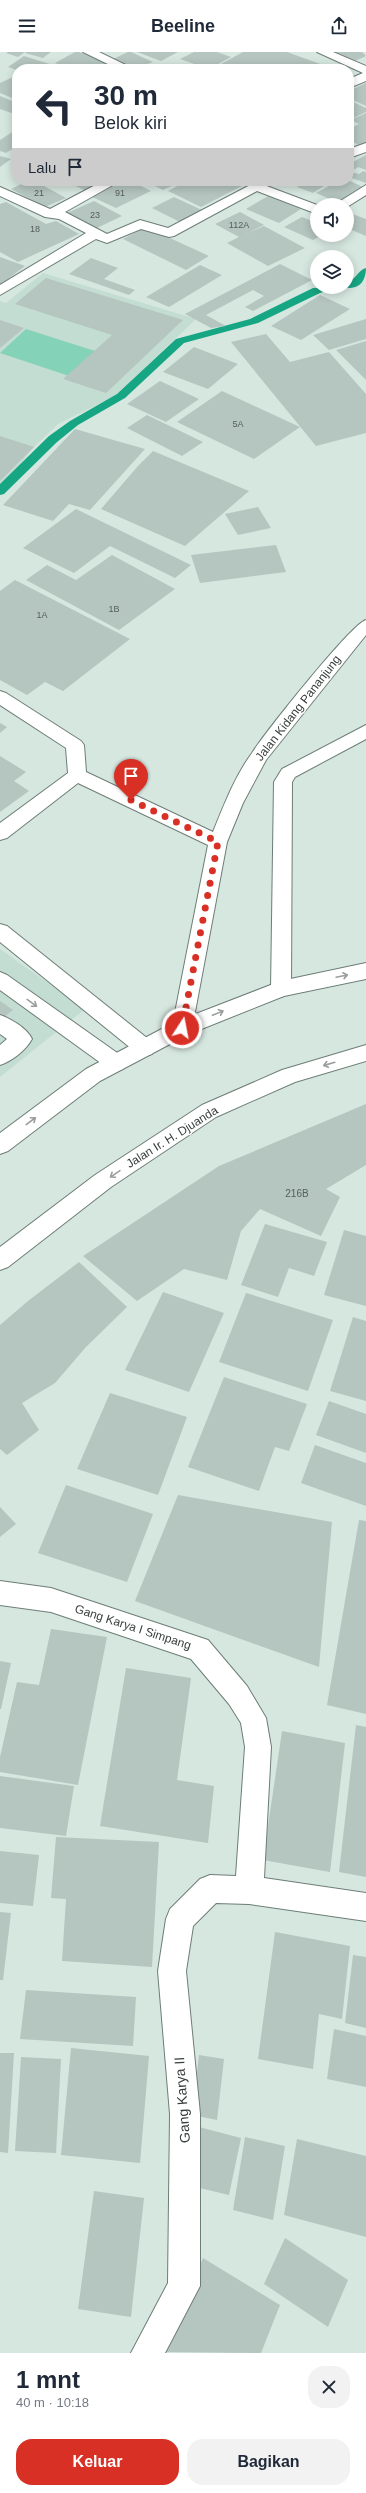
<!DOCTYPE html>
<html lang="id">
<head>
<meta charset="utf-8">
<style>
  body { margin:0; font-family:Arial,sans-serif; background:#f2f2f3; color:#1f2937; height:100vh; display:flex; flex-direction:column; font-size:15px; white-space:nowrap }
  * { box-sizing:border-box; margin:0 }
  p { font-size:13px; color:#747a83 }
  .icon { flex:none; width:22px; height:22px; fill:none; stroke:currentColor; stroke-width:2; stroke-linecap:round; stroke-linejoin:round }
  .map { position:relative; height:2301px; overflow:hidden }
  .side { display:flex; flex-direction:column; background:#fff; flex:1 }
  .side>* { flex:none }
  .banner { position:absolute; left:12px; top:12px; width:342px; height:122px; border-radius:16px; box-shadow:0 2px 10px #0003; background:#fff; color:#1f2937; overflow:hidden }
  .tools { position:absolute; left:310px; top:146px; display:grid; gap:8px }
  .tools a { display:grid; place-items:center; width:44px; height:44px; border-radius:50%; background:#fff; box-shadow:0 2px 10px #0003; font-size:20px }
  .pin { position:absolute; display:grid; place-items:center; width:34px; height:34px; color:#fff; margin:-41px -17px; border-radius:50% 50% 50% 0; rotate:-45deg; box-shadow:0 0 4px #0007 }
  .pin .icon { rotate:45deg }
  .me { position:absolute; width:44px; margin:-22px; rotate:11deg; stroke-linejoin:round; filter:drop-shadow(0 0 3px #0008) }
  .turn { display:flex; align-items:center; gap:14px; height:84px; padding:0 16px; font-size:18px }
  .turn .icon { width:52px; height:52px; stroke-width:2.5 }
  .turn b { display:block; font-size:28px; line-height:34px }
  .then { display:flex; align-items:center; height:38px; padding:0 16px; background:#0003; gap:8px; font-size:15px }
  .round { display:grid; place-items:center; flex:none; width:42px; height:42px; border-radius:16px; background:#f2f2f3 }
  .overview { display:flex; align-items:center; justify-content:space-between; height:68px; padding:0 16px }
  h1 { font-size:24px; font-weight:700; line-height:30px }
  .primary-button { display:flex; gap:8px; margin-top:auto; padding:8px 16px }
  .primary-button a { flex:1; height:46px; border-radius:16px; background:#d93025; color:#fff; font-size:16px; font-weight:700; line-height:46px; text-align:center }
  .primary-button a+a { background:#f2f2f3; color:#1f2937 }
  header { display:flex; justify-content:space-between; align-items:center; height:52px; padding:0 16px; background:#fff; font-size:18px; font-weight:700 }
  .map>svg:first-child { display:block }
  .built { fill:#c4ddd3 }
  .green { fill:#84d2b7 }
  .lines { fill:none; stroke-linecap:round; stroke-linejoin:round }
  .stream { fill:#17a683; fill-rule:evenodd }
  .building { fill:#b5c5bf }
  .minor-casing { stroke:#6d7d77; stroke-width:2 }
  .major-casing { stroke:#6d7d77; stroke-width:2 }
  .minor { fill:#fff; fill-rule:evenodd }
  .major { fill:#fff; fill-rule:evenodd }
  .oneway { stroke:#9b9e9d }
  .route { stroke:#d93025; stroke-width:7; stroke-dasharray:0 12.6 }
  .labels { text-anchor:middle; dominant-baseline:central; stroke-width:3; stroke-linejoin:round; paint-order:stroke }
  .far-number-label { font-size:9px; fill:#56605c }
  .number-label { font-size:10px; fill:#56605c }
  .street-label { font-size:12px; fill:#373e3b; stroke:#fff }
  .near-street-label { font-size:14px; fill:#373e3b; stroke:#fff }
</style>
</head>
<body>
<header><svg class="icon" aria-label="menu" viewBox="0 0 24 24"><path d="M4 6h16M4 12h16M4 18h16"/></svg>Beeline<svg class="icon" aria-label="share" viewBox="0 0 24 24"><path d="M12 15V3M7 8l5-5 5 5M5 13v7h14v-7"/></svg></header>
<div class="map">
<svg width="366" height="2301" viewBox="0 0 366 2301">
  <rect width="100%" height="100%" fill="#d6e7e0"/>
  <path class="built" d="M43,221l153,46 -81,77 -57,28 -24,23 -34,42v-188l6,2z
    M0,897l85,60 -85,68z"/>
  <path class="green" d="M26,277l69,22 -26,25 -69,-23z"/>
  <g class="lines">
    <path class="stream" d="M366,216c0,14 -8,23 -23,19h4v-5c9,-2 11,-12 19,-14z
      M338,235l-18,6 -62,30 -74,20 -59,55 -47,27 -21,17 -53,52 -4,1v-11l49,-48 21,-15 47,-27 59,-55 74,-20 63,-31z"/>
  </g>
  <path class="building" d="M8,0h17l-7,5 -12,-4z
    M26,0h25l-8,6 -18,-5z
    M75,0h4l30,11 -11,6h-27l-16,-6z
    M128,0h3l22,10 -20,7 -22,-9z
    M137,0h41l-17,9z
    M194,0h23l14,5 -22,12 -29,-10z
    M243,0h44l36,13 -9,4h-102z
    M333,0h29l4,4 -11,5z
    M24,4l32,10 -4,3 -35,1 -9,-3z
    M13,25l4,1v22l-17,-7v-10z
    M366,31v23l-17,-8v-7z
    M0,44l17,7v12l-17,-6z
    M349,48l17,8v4l-17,8z
    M366,61v31l-5,2 -12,-6v-11l10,-5 -8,-4z
    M17,77v17l-11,7 -6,-2v-11z
    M366,103v15l-8,-3 -6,4 -3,-2v-5z
    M0,104l11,3 -11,8z
    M363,119l3,1v11l-17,-6 2,-5 8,2z
    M28,129h7l31,17 -21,9 -34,-18z
    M65,129h41l-20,10z
    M119,129h12l20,10 -35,17 -26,-12z
    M145,129h37l-19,9z
    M187,129h49l8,4 -43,22 -33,-16z
    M248,129h29l-13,7z
    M307,129h25l-19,12 -16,-6z
    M338,129h12l15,7 -26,15 -23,-10z
    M268,144l33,13 -22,14 -33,-14z
    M174,145l30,14 -22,12 -30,-15z
    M94,149l28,15 -27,13 -28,-16z
    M6,150l40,22 10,-3 23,13 -61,28 -18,-10v-48z
    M240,160l24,13 -18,9 18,-8 41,22 -37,18 -41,-23 12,-6 -24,-13z
    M347,160l19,7v17l-19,-8z
    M302,165l15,6v12h5l-9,5 -29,-13z
    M146,175l63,29 -23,14 -63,-31z
    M0,205l25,9 -24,18h-1z
    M91,206l27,10 -14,11 31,11 -6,5 -60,-21z
    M280,212l32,16 -59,31 -8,-4 19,-11 -11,-6 -47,25 20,11 -15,2 -26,-14z
    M200,213l22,10 -53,32 -23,-10z
    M46,226l137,42 -77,73 -43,-14 49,-44 -97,-31z
    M320,243l30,14 -49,31 -30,-14z
    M366,267v20l-37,11 -16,-15z
    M0,268l24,8 -24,20z
    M266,282l24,28 39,-10 37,42v39l-50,13 -85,-104z
    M366,289v39l-30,-30z
    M194,295l44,17 -30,25 -45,-17z
    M160,329l39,18 -33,23 -39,-18z
    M222,339l78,36 -46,32 -77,-37z
    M147,363l56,27 -21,14 -55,-28z
    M75,377l70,20 -55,61 -21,-6 -16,17 -50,-16z
    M0,384l34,11 -34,34z
    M153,399l96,40 -64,55 -84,-37 37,-43z
    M258,455l13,21 -33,7 -13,-21z
    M76,457l115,56 -16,13 -65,-32 -36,27 -51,-25z
    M276,493l10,27 -86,11 -9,-28z
    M112,503l63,34 -56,41 -93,-50 21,-15 29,15z
    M15,528l115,59 -67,52 -18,-9 -18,13 -27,-15v-89z
    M0,671l7,4 -7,6z
    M0,704l26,16 -12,9 15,10 -29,21z
    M0,949l13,9 -13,10z
    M366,1052v61l-40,24 14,8 -19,39 -61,-27 -19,22 -14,49 -43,-11 -47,32 -54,-45 136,-90z
    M265,1172l62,18 -13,34 -25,-8 -11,29 -37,-12z
    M344,1178l22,6v70l-42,-11z
    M79,1210l48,45 -41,40 -31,36 -33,20 17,27 -32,25 -7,-6v-124l28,-24z
    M163,1240l61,21 -35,79 -64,-22z
    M246,1241l87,27 -25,71 -89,-29z
    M353,1265l13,4v80l-36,-10z
    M224,1325l83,27 -18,47 -14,-4 -16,44 -71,-24z
    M110,1341l77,24 -29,78 -81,-26z
    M329,1349l37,13v39l-50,-18z
    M315,1393l51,18v43l-65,-23z
    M66,1433l87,29 -26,68 -89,-29z
    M178,1443l154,27 -13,145 -184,-66z
    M0,1455l16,17 -16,13z
    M359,1468l7,1v193l-39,-9z
    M51,1577l56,8 -29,148 -78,-13v-15l17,-75 22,3z
    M0,1609l11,2 -10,46h-1z
    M126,1616l65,10 -14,102 37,6 -6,57 -108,-17z
    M356,1673l10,2v150l-27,-5z
    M282,1679l63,12 -15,129 -67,-12z
    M0,1724l74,10 -8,50 -66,-8z
    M56,1785l103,5 -7,125 -90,-6 4,-62 -15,-1z
    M0,1799l39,4 -6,51 -33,-3z
    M0,1860l11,1 -8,67h-3z
    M275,1880l75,14 -8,73 -23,-5 -6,55 -55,-10z
    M353,1903l13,2v71l-21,-5z
    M26,1938l110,7 -3,49 -113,-7z
    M334,1977l32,7v51l-39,-8z
    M71,1996l78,8 -9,107 -79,-8z
    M0,2001h14l-6,100 -8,-1z
    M199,2003l25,4 -7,61 -25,-5z
    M21,2005l40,2 -5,94 -41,-2z
    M199,2075l42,11 -12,57 -42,-10z
    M245,2085l40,9 -12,74 -40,-10z
    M297,2087l69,17v81l-82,-22z
    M94,2139l50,7 -13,119 -53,-8z
    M285,2186l63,42 -20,47 -64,-43z
    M203,2206l77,47 -19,48 -99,-1z"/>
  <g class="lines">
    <defs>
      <path id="minor" d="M83,0h16l35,17h-16z
        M317,0h16l33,14v15l-17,7v-9l14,-6z
        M366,91v9l-17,6v-9z
        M103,129h17l-55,31 42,22 33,-14 28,8 88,-46 61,23v9l-60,-23 -83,45 -5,1 -28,-8 -34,14 -11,-4 -96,56v-10l86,-52 -27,-14 -14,-2 -45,-21v-9l50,22z
        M366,133v10l-19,12v-2h-13z
        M366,568v15l-100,125 -23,43 -16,39 -35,186 -3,6 -7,2 -7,-2 -3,-6 36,-183 -130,-62 -71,55 -7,2v-17l68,-50 -2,-25 -66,-43v-14l6,2 75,48 3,4 2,27 127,60c11,-27 22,-56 39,-79 13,-20 99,-129 114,-133z
        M366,673v14l-71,38 -3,5 -1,207 -3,5 -7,3 -7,-3 -3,-5 3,-207 8,-13z
        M0,872l7,2 145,116 3,6 -3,6 -7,2 -7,-2 -138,-112z
        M0,920l7,3 116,82 3,6 -3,6 -7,2 -7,-2 -109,-79z
        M0,963c11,4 27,13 32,24 -6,11 -20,22 -32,26v-20l7,-6 -7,-5z
        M0,1529l51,7 157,52 39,46 19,32 5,29 -7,131 102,15v28l-117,-17 -33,-1 -23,23 -7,45 14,143v172l-35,67h-34l37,-70 2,-169 -12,-143 8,-52 4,-10 30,-30 10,-4 26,1 9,-129 -4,-24 -12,-19 -38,-45 -140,-47 -51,-7z"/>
      <path id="major" d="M366,911v16l-82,17 -95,38 -89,47 -92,70 -8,3v-21l86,-64 89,-47 106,-41z
        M366,993v16l-71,21 -79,35 -105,70 -103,80 -8,3v-23l95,-72 107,-70 80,-35z"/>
    </defs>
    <use href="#minor" class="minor-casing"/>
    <use href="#major" class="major-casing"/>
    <use href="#minor" class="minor"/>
    <use href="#major" class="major"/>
  </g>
  <defs><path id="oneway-shaft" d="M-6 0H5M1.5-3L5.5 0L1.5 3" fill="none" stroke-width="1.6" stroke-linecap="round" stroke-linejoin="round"/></defs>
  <g class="oneway">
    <use href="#oneway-shaft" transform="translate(342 924) rotate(-12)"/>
    <use href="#oneway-shaft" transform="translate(32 951) rotate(36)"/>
    <use href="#oneway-shaft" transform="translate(218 961) rotate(-22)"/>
    <use href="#oneway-shaft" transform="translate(329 1012) rotate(164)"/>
    <use href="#oneway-shaft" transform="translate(31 1069) rotate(-37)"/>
    <use href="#oneway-shaft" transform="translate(115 1122) rotate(146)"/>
  </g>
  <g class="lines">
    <path class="route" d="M131,748l87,42 -36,186"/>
  </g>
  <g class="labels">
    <g class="far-number-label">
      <text x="39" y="141">21</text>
      <text x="120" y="141">91</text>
      <text x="95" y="163">23</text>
      <text x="239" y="173">112A</text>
      <text x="35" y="177">18</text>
      <text x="238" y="372">5A</text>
      <text x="114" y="557">1B</text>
      <text x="42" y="563">1A</text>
    </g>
    <g class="number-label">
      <text x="297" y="1141">216B</text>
    </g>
    <g class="street-label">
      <text transform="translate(298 656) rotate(-52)">Jalan Kidang Pananjung</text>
      <text transform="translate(172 1085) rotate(-32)">Jalan Ir. H. Djuanda</text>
      <text transform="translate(133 1575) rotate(18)">Gang Karya I Simpang</text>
    </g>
    <g class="near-street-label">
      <text transform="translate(182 2048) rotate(-94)">Gang Karya II</text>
    </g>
  </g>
</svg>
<div class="tools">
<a><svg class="icon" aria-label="sound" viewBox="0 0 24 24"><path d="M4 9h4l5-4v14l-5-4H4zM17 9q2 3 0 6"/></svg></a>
<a><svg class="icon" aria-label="layers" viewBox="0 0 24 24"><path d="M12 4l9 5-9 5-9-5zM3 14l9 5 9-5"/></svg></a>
</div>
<div class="pin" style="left:131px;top:748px;background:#d93025"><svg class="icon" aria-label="arrive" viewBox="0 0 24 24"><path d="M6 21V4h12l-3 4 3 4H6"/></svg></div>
<svg class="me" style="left:182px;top:976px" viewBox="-20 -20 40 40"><circle r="17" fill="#d93025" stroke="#fff" stroke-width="3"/><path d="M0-11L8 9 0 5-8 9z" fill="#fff"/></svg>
<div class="banner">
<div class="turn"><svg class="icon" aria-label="left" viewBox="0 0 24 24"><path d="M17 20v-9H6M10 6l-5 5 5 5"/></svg><div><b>30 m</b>Belok kiri</div></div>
<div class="then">Lalu<svg class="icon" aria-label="arrive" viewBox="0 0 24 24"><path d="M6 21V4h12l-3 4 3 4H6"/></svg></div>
</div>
</div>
<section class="side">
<div class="overview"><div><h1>1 mnt</h1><p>40 m · 10:18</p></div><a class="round"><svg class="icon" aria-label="close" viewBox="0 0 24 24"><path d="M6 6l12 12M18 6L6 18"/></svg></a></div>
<div class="primary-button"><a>Keluar</a><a>Bagikan</a></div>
</section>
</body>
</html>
